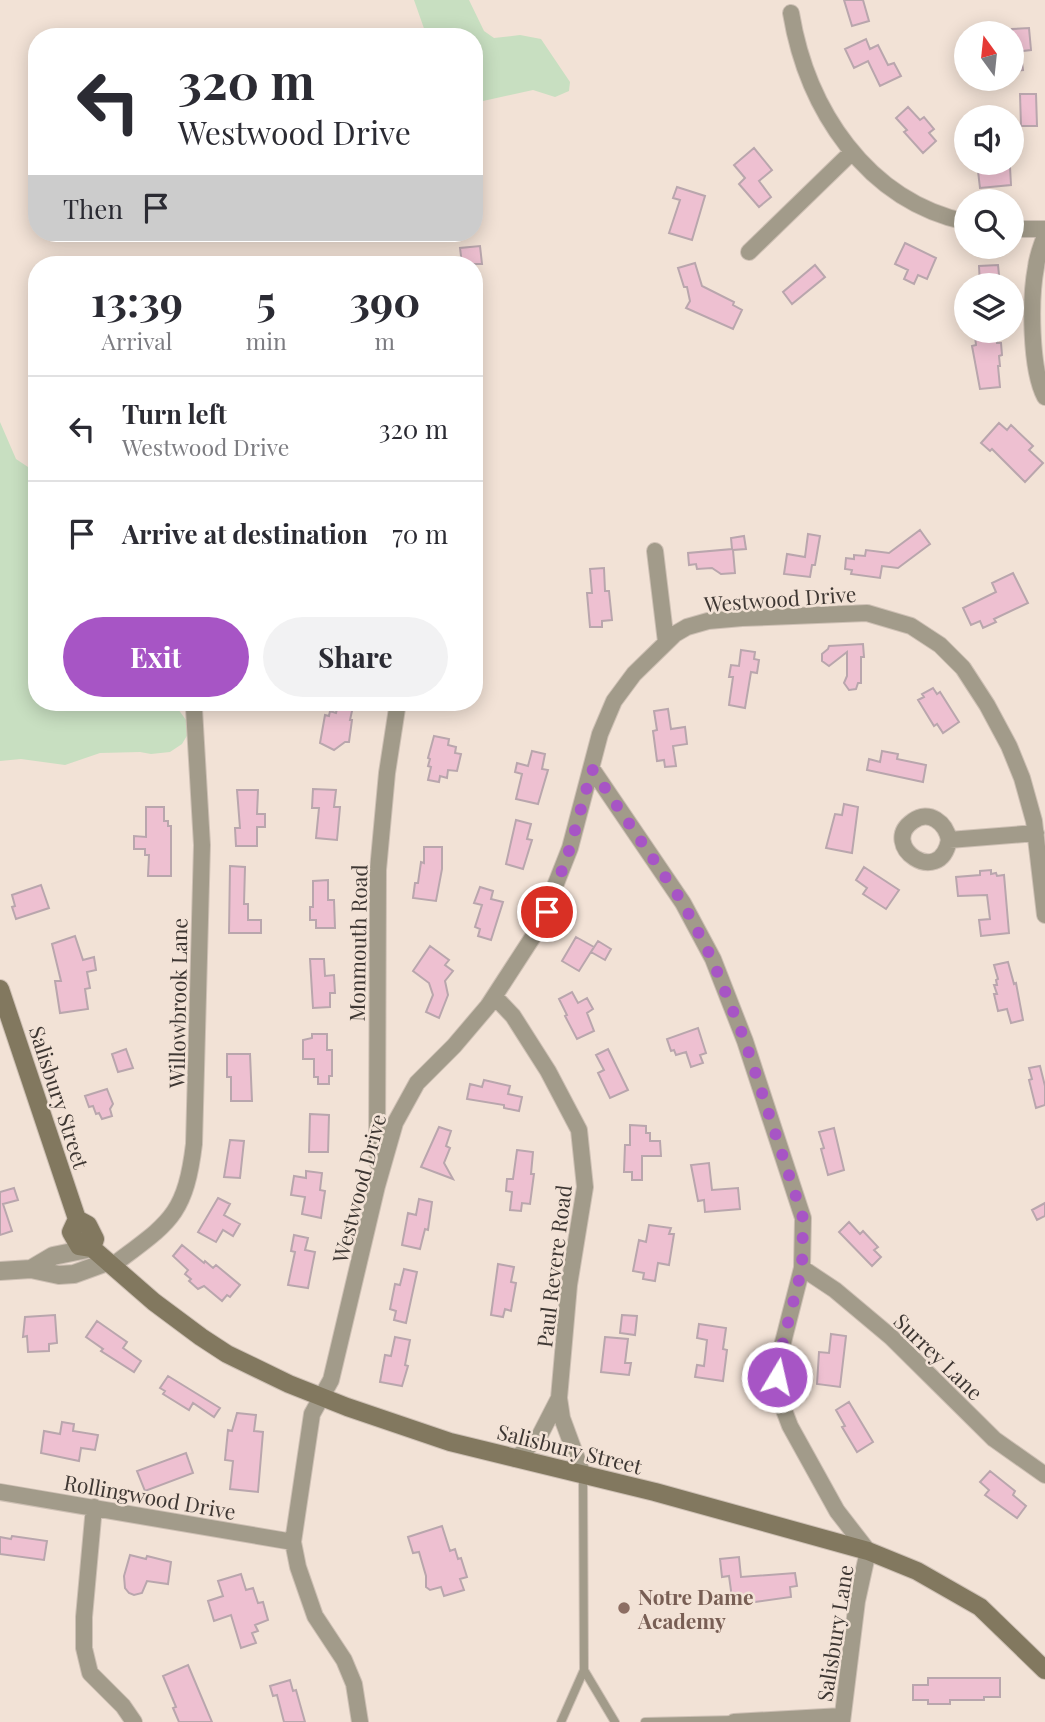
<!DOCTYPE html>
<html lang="en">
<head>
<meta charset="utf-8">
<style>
  body { margin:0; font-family:"Playfair Display",serif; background:#f2f2f3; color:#2b2b33; height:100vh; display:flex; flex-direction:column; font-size:26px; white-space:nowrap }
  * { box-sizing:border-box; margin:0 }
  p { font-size:23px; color:#7c7c81 }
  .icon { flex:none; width:38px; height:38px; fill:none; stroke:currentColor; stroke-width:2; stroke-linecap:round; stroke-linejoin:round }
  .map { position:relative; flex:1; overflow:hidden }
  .panel { position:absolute; left:28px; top:256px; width:455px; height:455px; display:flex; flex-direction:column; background:#fff; border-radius:28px; box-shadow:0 4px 18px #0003 }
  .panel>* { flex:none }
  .guide { position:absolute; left:28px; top:28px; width:455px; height:214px; border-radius:28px; box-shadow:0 4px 18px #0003; background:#fff; color:#2b2b33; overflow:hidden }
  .needle { width:46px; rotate:345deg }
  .controls { position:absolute; left:954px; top:21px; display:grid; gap:14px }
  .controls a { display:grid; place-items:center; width:70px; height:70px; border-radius:50%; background:#fff; box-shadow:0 4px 18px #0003; font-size:35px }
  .pin { position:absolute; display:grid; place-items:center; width:60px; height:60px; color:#fff; margin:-30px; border:4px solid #fff; border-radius:50%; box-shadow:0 2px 7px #0007 }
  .me { position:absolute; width:77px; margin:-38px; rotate:9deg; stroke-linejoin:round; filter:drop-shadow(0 0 5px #0008) }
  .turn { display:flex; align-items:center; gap:24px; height:147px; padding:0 35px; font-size:32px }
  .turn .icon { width:91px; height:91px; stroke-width:2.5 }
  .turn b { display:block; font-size:49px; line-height:60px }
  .then { display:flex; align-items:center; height:66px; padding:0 35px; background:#0003; gap:14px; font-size:26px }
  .eta { display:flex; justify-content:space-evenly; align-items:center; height:119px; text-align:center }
  .eta b { font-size:42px; font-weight:700; line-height:49px }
  .button { display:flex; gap:14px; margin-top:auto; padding:14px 35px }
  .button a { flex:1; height:80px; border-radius:42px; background:#a755c5; color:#fff; font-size:28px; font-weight:700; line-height:80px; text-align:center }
  .button a+a { background:#f2f2f3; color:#2b2b33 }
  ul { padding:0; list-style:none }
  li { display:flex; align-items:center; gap:21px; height:105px; padding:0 35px; border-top:2px solid #e1e1e2 }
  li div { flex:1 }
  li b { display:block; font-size:26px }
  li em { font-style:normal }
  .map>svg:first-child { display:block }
  .green { fill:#c8dfc1 }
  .building { fill:#eec0d1; stroke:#b9a6ad; stroke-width:2 }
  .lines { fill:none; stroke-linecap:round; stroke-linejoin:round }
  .service-casing { stroke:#cec0b5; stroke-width:10 }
  .minor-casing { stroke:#cec0b5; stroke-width:18 }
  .tertiary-casing { stroke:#cec0b5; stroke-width:20 }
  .secondary-casing { stroke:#cec0b5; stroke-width:20 }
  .service { stroke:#a29b8a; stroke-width:8 }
  .minor { stroke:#a29b8a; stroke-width:16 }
  .tertiary { stroke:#a29b8a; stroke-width:18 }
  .secondary { stroke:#82785f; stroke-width:18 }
  .route { stroke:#a755c5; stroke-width:12; stroke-dasharray:0 21.6 }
  .education-dot { fill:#8d6e63; stroke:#f2e2d6; stroke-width:2.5 }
  .labels { text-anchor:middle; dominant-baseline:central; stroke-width:5; stroke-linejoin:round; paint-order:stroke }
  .street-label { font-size:21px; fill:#3e3733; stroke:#f2e2d6 }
  .education-label { font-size:21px; font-weight:bold; fill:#785e54; stroke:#f2e2d6; text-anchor:start }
</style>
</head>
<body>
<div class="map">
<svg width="1045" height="1722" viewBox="0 0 1045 1722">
  <rect width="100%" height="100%" fill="#f2e2d6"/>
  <path class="green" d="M414,0h55l15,31 10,7 26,-3 21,4 29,43 -1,9 -14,6 -22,-7 -59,13v-66h-47z
    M0,422l16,37 12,8h9v235h136l13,18 2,14 -6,10 -12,8 -19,2 -11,-2 -40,1 -35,12 -44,-6 -21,2z"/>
  <path class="building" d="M844,0h19l6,21 -17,5z
    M1029,28l2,22 -17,2 -2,-23z
    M866,39l4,10 8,-4 10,20 6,-2 7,13 -21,10 -12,-25 -14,7 -9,-19z
    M1021,55l2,15 -11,1v-15z
    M1020,94h16l1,32h-16z
    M908,107l12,13 4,-3 10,12 -5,4 7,8 -13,12 -19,-21 3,-2 -11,-12z
    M754,148l18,22 -13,11 12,16 -12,10 -20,-23 6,-6 -11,-13z
    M1010,167l1,18 -31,3 -2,-17z
    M677,187l28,9 -13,44 -23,-7 11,-33 -7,-2z
    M905,243l31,15 -9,21 -9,-4 -4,9 -10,-5 4,-9 -13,-6z
    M480,246l2,18h-20l-2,-16z
    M695,263l7,23 32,16 -1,3 9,5 -9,19 -47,-21 4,-7 -3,-14h-3l-6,-19z
    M815,265l10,12 -33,27 -9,-12z
    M998,265l2,20h-20l-1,-19z
    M996,334l1,9h4l1,12 -3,1 1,10h-2l2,21 -20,2 -8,-43 4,-1 -1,-9z
    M999,423l8,7 4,-5 22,21 -4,4 14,13 -18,19 -33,-33 -2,2 -9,-8z
    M920,530l10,14 -32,24 -16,-2 -2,12 -29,-4 1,-4 -7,-1 1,-11 8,1v-4l11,1 1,-6 23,3z
    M808,534l12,2 -5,29h-3l-2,12 -26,-3 3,-20 18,3z
    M744,536l2,13 -13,1 2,23 -14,1 -9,-6 -15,1 -1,-5 -7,1 -1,-12 44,-4 -1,-11z
    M604,568l1,23h4l3,29 -10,1v6h-12l-3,-34h5l-2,-24z
    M1013,573l15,30 -34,16 2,3 -13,6 -3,-7 -9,4 -8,-17 33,-16 -4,-9z
    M863,644l1,13h-3v26h-3l-2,6 -7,1 -5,-7 3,-7v-24l-18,14 -7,-5v-7l6,-5 1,-3z
    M741,650l14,2 -1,7 5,1 -2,13 -6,-1 -6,36 -16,-3 4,-28h-4l2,-12 8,1z
    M933,688l4,6 3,-2 19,30 -16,11 -6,-9 -3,2 -16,-26 6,-3 -2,-3z
    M339,702h15l-4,18h2l-3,22h-4l-11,8 -14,-7 5,-28 4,1 1,-5 6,2z
    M668,709l3,20 14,-2 2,17 -14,2 3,20 -11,1 -1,-7 -7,1 -4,-30 4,-1 -3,-19z
    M434,736l15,3 -1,6 8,2 -1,6 6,1 -4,17 -9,-1 -1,8 -7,-2 -1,6 -11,-2 3,-13 -3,-1 2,-7 -2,-1z
    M532,751l13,3 -3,15 6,1 -10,34 -22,-5 6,-25 -7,-2 2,-9 11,3z
    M882,751l16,3 -1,5 29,6 -3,17 -56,-12 2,-11 11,3z
    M313,789l23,1 -2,17h6l-3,33 -21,-2 3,-30h-7z
    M237,790h21l-1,24h8v13h-8v19h-21l-1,-18h5z
    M844,804l14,3 -6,46 -26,-5 9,-34 7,1z
    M146,807h18v14h4v5h3v50h-23l1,-21h-4v-6h-11v-13l12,1z
    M516,820l15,4 -4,15 5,1 -9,29 -17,-5z
    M424,847h18v22l-6,32 -23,-3 2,-15h3l3,-21 3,1z
    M230,866l15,1 -1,37h4v16h13v13h-32z
    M864,867l35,23 -13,19 -23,-15 4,-6 -11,-8z
    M991,870v4l5,-1 1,3 7,-1 5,58 -28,3 -2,-16 11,-1 -3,-24 -29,1 -2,-19 24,-2v-4z
    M328,880v20h6l1,28h-19v-8h-6v-13h3v-26z
    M41,885l8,23 -33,11 -4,-12 3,-1 -3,-11z
    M480,887l13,4 -2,8 12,3 -12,38 -13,-4 2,-7 -5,-2 7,-22 -8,-2z
    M75,936l8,24 11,-3 2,13 -9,2 3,16 -5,1 3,20 -28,4 -5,-32h6l-9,-37z
    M576,937l18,10 -15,24 -17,-10z
    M598,941l13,8 -6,11 -14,-8z
    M430,946l19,14 -4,5 8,6 -8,10 3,14 -9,23 -13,-6 7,-17 -4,-12 -16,-12z
    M310,959h14l1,17 9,-1 1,18h-5v14l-17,1z
    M1008,962l6,22 2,-1 7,37 -12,3 -4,-14 -9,2 -4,-17h3l-3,-9h3l-1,-5 2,-1 -4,-14z
    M572,992l6,11 9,-5 6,11 -6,4 7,18 -17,8 -12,-23 2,-1 -8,-16z
    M698,1028l8,25 -6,2 3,8 -12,4 -5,-15 -10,3 -2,-5 -3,1 -4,-12z
    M312,1034h15v16h5v26h-3v8h-11v-7h-4v-18h-11v-19l9,-2z
    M126,1049l7,19 -15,4 -6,-18z
    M608,1049l20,41 -18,8 -12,-25 6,-3 -8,-15z
    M227,1054h23l2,47h-21v-24h-4z
    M1040,1066l5,20v19l-9,3 -7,-28 3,-1 -3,-11z
    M484,1080l26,6 -2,8 14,3 -3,14 -15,-3v-3l-37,-6 3,-15 12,3z
    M107,1089l6,15 -3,5 2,7 -10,3 -3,-6 -3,1 -3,-8 -4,1 -4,-11z
    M310,1114l19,1 -1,37h-19z
    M630,1125l16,1v7h4v8h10l1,15h-19v24h-10v-8h-8l1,-27h5z
    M439,1127l12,4 -5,15 4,2 -6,15 9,16 -32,-12z
    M834,1128l10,42 -16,5 -7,-26 3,-1 -5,-16z
    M230,1140l14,1 -4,37 -16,-1z
    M517,1150l16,2 -2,22h3l-4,30 -8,-1 -1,8 -11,-1 2,-18 -6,-1 1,-12h6z
    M709,1163l3,27 26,-2 2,21 -35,3 -1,-12 -6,1 -7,-36z
    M306,1171l16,2 -2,17 5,1 -4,27 -19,-4 3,-17 -14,-2 3,-19 12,2z
    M14,1188l4,12 -15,4 9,27 -12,4v-43z
    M218,1198l12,6 -6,11 16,9 -7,12 -10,-6 -7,12 -18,-10z
    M419,1199l13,3 -4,28 -3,-1 -5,20 -18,-4 6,-32 8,2z
    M1045,1203v13l-8,4 -5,-10z
    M849,1222l11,12 3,-3 15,16 -4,3 7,7 -9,9 -33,-34z
    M649,1225l22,3 -2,6h5l-5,31 -11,-2 -3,18 -12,-2 1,-6 -11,-2 6,-31 7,2z
    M294,1235l14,3 -3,12 10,2 -7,36 -20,-3 7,-33 -4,-1z
    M182,1245l22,18 1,-2 8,7 3,-3 24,20 -10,12 -3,-2 -5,6 -18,-15 -6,3 -9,-8 2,-2 -6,-5 3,-4 -15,-14z
    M498,1264l16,3 -3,15 5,1 -5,28 -6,-2 -2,8 -12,-2z
    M404,1269l13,3 -11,51 -12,-3 2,-9 -6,-2 5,-25 5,1z
    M55,1315l2,28 -8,1v7l-21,1 -1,-16 -4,1 2,-20z
    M622,1315l15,1 -2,19 -15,-2z
    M97,1321l30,21 -4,6 18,13 -7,11 -33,-21 2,-2 -17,-12z
    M699,1324l27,4 -3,21 4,1 -4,31 -28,-4 2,-12 7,1 3,-26 -10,-2z
    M831,1334l15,2 -6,51 -23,-3 2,-32 10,1z
    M395,1337l15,3 -5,25 3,1 -6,20 -22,-4 5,-27 6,1z
    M605,1337l23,2 -3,24h6l-2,12 -28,-3z
    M168,1376l52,32 -6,9 -21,-14 -4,7 -26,-16 2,-3 -5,-3z
    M849,1402l24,40 -16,10 -15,-25 3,-1 -9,-16z
    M237,1413l19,2 -2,16 9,1 -5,60 -28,-3 3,-28 -8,-1 3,-30 4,1z
    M62,1422l12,2 -1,7 25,4 -3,15 -14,-2 -2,13 -38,-8 3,-22 16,3z
    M186,1453l7,20 -48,18 -8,-20z
    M990,1471l25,20 -2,4 13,11 -9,12 -32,-23 4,-5 -9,-8z
    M442,1526l8,25 5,-2 3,10 3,-1 6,19 -7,2 4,11 -20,6 -3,-9 -11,3 -4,-3v-11l-7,-24 -6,1 -5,-16z
    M12,1536l35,5 -3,19 -44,-6v-17l11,2z
    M130,1555l16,4 1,-3 24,6 -3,22 -21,-3 -5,12 -8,2 -5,-2 -4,-5 -1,-12z
    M739,1557l2,20 54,-4 2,13 -7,1 1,10 -58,8 -4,-29 -7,1 -2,-18z
    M241,1574l5,16 7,-2 5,15 5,-1 5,18 -13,5 3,6 -6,2 4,10 -15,5 -10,-33 -17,6 -6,-20 15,-5 -5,-15z
    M188,1665l24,57h-33l-6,-14 3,-1 -13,-31z
    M928,1678h72v19h-16v3h-34v4h-22v-4h-15v-15h15z
    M290,1680l3,11 3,-1 9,32h-21l-7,-27 -4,1 -3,-10z"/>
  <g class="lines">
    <defs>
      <path id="service" d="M584,1670l31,52
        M561,1722l23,-52 -1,-195
        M645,1722l89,-2"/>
      <path id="minor" d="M791,13c16,96 75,187 175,209
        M1012,229h33
        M1045,235c-3,10 -8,21 -9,32 -6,31 -6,102 9,130
        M749,252l103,-100
        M655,551l11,91
        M592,769l91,134 30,56 32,82 58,177 -1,50 -22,86 -3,23 2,20 11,29 47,85 31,40 -11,50 -15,121
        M949,840c-9,49 -71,5 -36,-19 16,-12 33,2 36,19l87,-7
        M495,997l18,19 35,55 31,59 6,57 -16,98 -10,113 3,20 21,57
        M377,1162l1,-292 9,-97 11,-71
        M112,1266c56,-43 73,-48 82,-122l8,-299 -8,-136
        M802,1268l33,22 56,47 103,102 51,36
        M516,1459l24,-24 19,-37
        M0,1492l293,50
        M94,1507l-10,110v31l6,25 33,33 11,16
        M360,1722l-6,-38 -10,-24 -29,-44 -17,-49 -5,-25 19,-128 19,-34 46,-194 18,-63 22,-40 37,-37 34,-40 50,-77 32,-81 30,-114 14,-33 20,-27 41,-40 12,-7 21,-6 34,-3 125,-5 44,13 29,19 23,23 24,37 22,41 13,32 12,43 11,94
        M734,1722l108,-6"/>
      <path id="tertiary" d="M31,1269l22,-13 39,-8
        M0,1271l31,-2 28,6 15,-1 33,-12"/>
      <path id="secondary" d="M0,989l77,230 -6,13 8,14 13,2 3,-9 -7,-14 -11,-6
        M92,1248l62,54 47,35 26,17 62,30 58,23 103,35 205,50 213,59 49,20 63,36 65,63"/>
    </defs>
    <use href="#service" class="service-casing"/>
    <use href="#minor" class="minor-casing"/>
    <use href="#tertiary" class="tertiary-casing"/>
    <use href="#secondary" class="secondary-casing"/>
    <use href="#service" class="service"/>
    <use href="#minor" class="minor"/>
    <use href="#tertiary" class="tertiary"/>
    <use href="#secondary" class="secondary"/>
  </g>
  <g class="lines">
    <path class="route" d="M547,912l23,-64 22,-79 91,134 29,56 33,82 58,177 -1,50 -22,86 -3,23"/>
  </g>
  <circle class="education-dot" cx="624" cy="1608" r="7"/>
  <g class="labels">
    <g class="street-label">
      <text transform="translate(780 598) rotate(-4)">Westwood Drive</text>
      <text transform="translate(357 943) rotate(-89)">Monmouth Road</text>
      <text transform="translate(177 1003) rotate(-89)">Willowbrook Lane</text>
      <text transform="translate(60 1097) rotate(72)">Salisbury Street</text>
      <text transform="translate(358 1188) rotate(-75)">Westwood Drive</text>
      <text transform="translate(553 1266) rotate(-83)">Paul Revere Road</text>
      <text transform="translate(939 1356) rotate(44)">Surrey Lane</text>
      <text transform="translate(570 1448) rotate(14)">Salisbury Street</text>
      <text transform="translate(150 1496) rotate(10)">Rollingwood Drive</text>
      <text transform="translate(834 1633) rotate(-81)">Salisbury Lane</text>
    </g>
    <g class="education-label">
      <text x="638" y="1596">Notre Dame<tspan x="638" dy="24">Academy</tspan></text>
    </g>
  </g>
</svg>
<div class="controls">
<a><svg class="needle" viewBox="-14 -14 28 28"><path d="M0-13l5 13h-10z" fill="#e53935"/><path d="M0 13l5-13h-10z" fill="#7c7c81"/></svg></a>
<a><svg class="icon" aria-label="sound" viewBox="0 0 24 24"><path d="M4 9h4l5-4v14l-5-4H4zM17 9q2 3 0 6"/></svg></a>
<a><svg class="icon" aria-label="search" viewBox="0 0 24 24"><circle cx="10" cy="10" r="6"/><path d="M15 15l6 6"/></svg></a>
<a><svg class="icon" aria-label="layers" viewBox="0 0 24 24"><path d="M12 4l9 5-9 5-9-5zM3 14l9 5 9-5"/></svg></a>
</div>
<div class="pin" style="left:547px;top:912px;background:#d93025"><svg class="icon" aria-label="arrive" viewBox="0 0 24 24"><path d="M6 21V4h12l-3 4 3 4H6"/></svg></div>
<svg class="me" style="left:777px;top:1377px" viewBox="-20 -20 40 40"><circle r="17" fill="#a755c5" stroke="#fff" stroke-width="3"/><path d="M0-11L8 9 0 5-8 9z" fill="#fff"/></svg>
<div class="guide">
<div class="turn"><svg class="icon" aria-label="left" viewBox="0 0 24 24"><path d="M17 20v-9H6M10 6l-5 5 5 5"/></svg><div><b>320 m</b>Westwood Drive</div></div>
<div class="then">Then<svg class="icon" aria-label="arrive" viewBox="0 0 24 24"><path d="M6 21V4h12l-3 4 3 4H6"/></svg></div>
</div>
<section class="panel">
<div class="eta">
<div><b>13:39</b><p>Arrival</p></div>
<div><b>5</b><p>min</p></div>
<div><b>390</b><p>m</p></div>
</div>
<ul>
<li><svg class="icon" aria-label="left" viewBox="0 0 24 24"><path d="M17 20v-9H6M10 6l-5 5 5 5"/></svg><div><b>Turn left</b><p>Westwood Drive</p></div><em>320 m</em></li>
<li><svg class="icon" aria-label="arrive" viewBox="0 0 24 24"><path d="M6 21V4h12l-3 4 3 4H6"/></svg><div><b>Arrive at destination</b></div><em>70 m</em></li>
</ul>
<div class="button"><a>Exit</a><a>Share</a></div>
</section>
</div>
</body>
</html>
